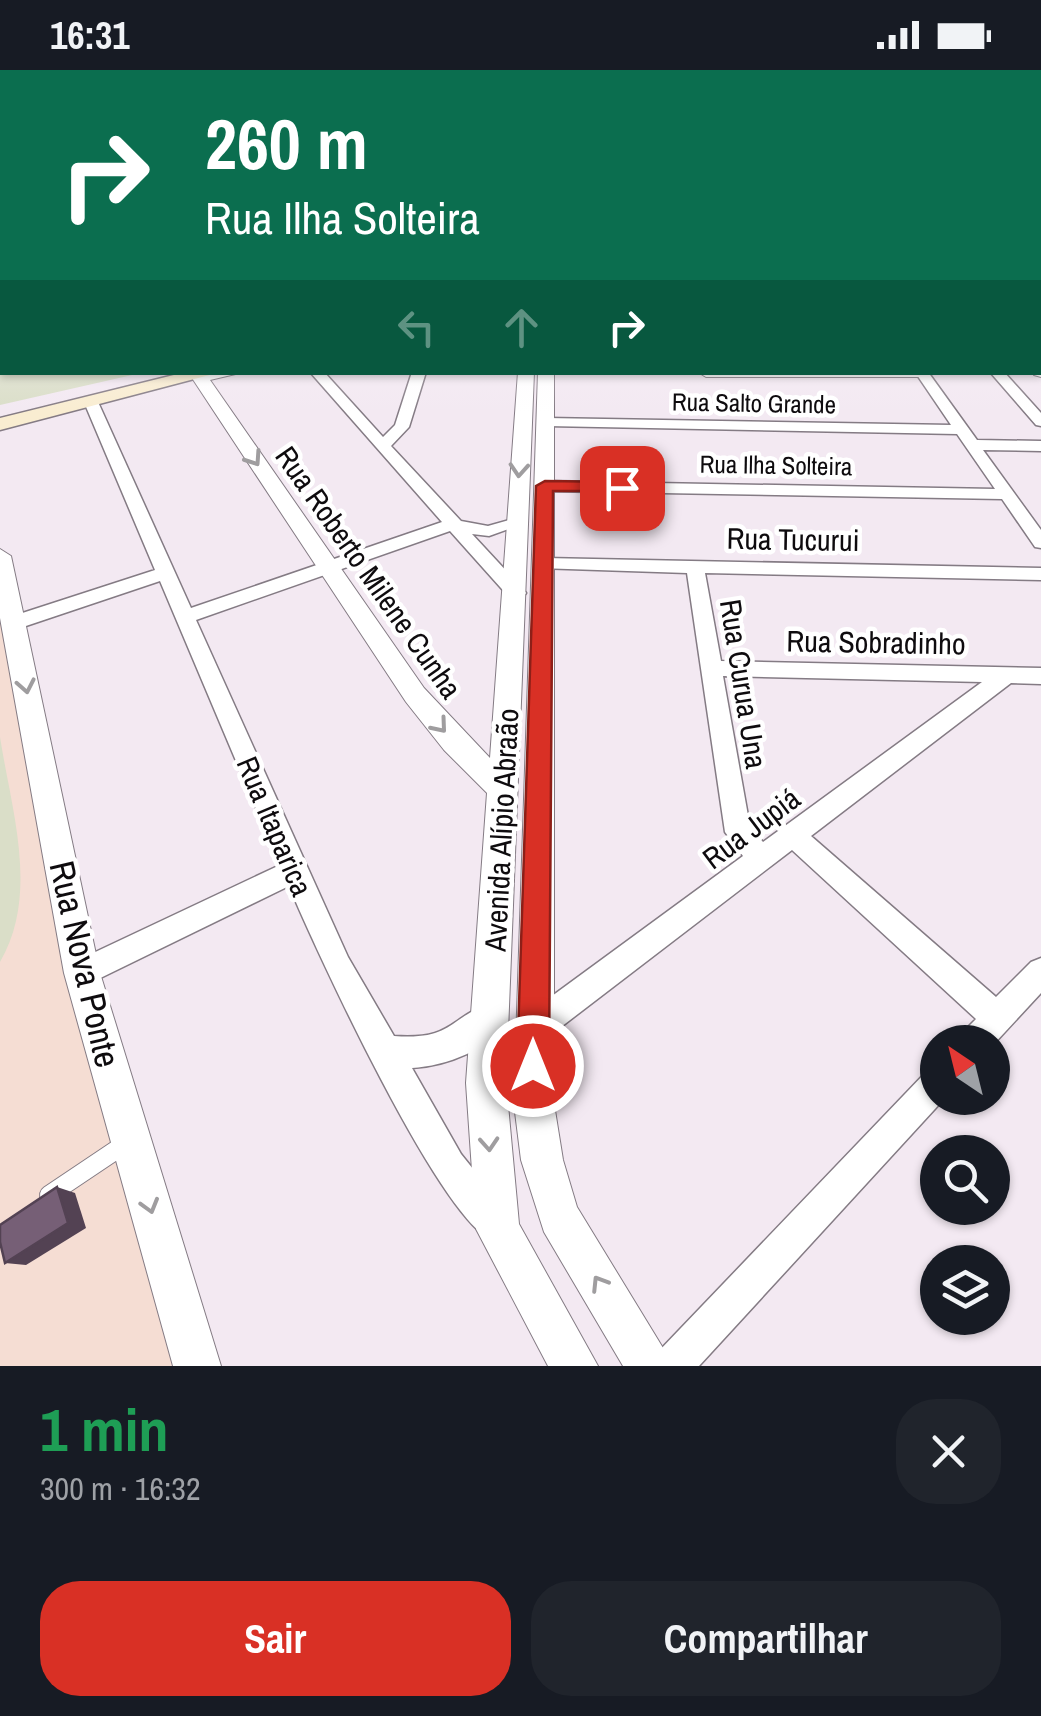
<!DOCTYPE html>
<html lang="pt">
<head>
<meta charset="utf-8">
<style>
  body { margin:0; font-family:"Archivo Narrow",sans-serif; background:#20242c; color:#f1f3f6; height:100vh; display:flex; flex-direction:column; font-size:38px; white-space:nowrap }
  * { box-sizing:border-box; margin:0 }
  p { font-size:32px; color:#9ea1a6 }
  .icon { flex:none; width:55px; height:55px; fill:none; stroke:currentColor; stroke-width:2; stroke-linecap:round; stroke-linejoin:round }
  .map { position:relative; height:1296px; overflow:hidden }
  .panel { display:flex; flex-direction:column; background:#171b24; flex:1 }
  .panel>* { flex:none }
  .guide { position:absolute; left:0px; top:0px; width:1042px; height:305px; box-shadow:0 2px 8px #0004; background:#0b6e4f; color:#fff; overflow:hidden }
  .needle { width:65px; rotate:325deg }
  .controls { position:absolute; left:920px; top:955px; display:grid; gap:20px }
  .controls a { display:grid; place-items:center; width:90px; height:90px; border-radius:50%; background:#171b24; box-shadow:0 2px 8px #0004; font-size:50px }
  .pin { position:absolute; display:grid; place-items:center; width:85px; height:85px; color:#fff; margin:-42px; border-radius:20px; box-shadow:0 5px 15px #0006 }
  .me { position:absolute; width:110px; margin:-55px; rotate:0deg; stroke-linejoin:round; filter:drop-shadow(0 0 8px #0008) }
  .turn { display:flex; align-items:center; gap:35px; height:210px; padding:0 40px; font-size:45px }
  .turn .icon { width:130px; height:130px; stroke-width:2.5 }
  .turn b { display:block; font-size:70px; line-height:85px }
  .lanes { display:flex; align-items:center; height:95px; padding:0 40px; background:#0003; justify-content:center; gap:50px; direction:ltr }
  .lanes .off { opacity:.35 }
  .round { display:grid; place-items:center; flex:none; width:105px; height:105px; border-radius:40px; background:#20242c }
  .overview { display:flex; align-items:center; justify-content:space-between; height:170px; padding:0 40px }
  h1 { font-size:60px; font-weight:700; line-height:75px; color:#1e9e55 }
  .action { display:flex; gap:20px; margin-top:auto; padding:20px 40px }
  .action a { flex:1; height:115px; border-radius:40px; background:#d93025; color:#fff; font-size:40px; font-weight:700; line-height:115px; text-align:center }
  .action a+a { background:#20242c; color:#f1f3f6 }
  .status { display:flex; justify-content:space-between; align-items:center; height:70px; padding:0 50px; background:#171b24; direction:ltr }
  .status svg { height:28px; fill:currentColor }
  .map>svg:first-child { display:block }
  .commercial { fill:#f5ddd3 }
  .green { fill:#dadec8 }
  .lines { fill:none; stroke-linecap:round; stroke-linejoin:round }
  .service-casing { stroke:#847b84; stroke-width:20 }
  .minor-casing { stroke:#847b84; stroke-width:3 }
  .tertiary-casing { stroke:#847b84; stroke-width:2 }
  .secondary-casing { stroke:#847b84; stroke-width:3 }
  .service { stroke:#fff; stroke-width:18 }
  .minor { fill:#fff; fill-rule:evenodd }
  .tertiary { fill:#fff; fill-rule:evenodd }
  .secondary { fill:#f9edd1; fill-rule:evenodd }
  .shaded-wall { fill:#534253 }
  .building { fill:#765f76; stroke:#534253; stroke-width:2.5 }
  .oneway { stroke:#9f9d9f }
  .route { fill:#d93025; stroke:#8d1f18; stroke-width:2.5 }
  .labels { text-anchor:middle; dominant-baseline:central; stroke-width:9; stroke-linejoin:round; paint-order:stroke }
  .far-street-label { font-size:25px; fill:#0e0b0e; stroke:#fff }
  .street-label { font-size:30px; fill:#0e0b0e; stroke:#fff }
  .near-street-label { font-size:35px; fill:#0e0b0e; stroke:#fff }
</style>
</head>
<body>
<div class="status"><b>16:31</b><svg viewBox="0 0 49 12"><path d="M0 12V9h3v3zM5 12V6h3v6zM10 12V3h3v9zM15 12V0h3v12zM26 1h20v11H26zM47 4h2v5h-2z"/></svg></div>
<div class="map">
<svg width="1041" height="1296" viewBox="0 0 1041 1296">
  <rect width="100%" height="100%" fill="#f3e9f2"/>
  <path class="commercial" d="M0,507l197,789h-197z"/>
  <path class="green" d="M0,162l2,140 139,1 -141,32z
    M0,667c11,72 40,157 0,225z"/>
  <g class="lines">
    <defs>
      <path id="service" d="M49,1125l76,-51"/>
      <path id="minor" d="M1040,178h1v7h-1z
        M1040,282h1v9h-1z
        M310,302h14l59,65 12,-12 17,-53h14l-17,55 -18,19 70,75 27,5 28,-8 9,5 -36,13 -17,-2 51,55 3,4 -3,4h-14l-59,-66 -254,89 152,337 46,79c58,4 53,-16 97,-34l11,4 4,11c-13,33 -61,49 -94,51l49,86 45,56 5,13 -5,13 -13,5c-54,-23 -177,-291 -204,-355l-207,101 -10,-4 -5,-10 5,-10 208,-98 -120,-284 -146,49 -10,-7 3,-5 148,-48 -71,-168 7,-4 7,4 93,206 251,-86z
        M915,302h13l49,68 64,1v10l-58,-1 58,80v18l-6,-1 -33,-48 -457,-8 -8,-5 8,-5 450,8 -38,-55 -410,-8 -7,-4 7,-4 404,7z
        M990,302h14l37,41v13l-5,-1z
        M545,488l496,10v12l-336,-7 16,88 320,7v16l-30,-1 -200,153 185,161 35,-35 10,-4v35l-49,53v-4h-32l4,-11 12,-12 -184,-169 -248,190 -11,4 -11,-4 -4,-11 4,-11 221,-162 -18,-24 -38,-259 -149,-5v-8zM723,606l259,6 -219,160 -13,-15z
        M938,996v32h7l-246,268h-47l6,-14 269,-281z"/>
      <path id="tertiary" d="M1040,219h1v8h-1z
        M1041,297v10l-7,-2 -2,-3h8z
        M244,302l-34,8 214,308 66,70 28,-386h16l-28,711 13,141 79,142h-50l-72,-137 -10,-146 21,-290 -43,-43 -38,-48 -214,-324 9,-6z
        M538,302h16v732l9,56 14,47 97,159h-51l-79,-134 -23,-72 -7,-56z
        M698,302h229l-8,5h-213z
        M0,479l11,7 89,417 121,393h-48l-109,-393 -64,-355z"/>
      <path id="secondary" d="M186,302h35l-221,58v-12z"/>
    </defs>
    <use href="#service" class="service-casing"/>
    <use href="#minor" class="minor-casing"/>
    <use href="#tertiary" class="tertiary-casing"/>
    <use href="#secondary" class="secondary-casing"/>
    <use href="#service" class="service"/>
    <use href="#minor" class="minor"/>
    <use href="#tertiary" class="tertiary"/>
    <use href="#secondary" class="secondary"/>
  </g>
  <path class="shaded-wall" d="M57,1117l18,6 11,35 -60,37 -21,-2z"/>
  <path class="building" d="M57,1117l11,36 -63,40 -5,-21v-17z"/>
  <defs><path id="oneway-chevron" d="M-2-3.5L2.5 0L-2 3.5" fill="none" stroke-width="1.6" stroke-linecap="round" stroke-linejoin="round" transform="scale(2.5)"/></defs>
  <g class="oneway">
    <use href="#oneway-chevron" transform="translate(254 389) rotate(56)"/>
    <use href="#oneway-chevron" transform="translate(519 400) rotate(94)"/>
    <use href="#oneway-chevron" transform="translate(26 616) rotate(79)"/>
    <use href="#oneway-chevron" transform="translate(440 656) rotate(50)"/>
    <use href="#oneway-chevron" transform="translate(489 1074) rotate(86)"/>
    <use href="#oneway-chevron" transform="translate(150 1136) rotate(74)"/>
    <use href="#oneway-chevron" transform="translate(599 1213) rotate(-122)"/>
  </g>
  <linearGradient id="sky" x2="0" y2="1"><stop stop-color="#82aad4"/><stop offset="0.47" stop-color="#faf5f9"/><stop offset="1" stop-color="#faf5f9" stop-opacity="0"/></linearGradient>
  <rect width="1041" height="343" fill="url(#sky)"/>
  <path class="route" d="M622,412l6,2v7h-75l-4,575 -5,12 -11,4 -11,-4 -5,-12 19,-580 9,-5z"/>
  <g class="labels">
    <g class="far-street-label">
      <text transform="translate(754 333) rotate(1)">Rua Salto Grande</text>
      <text transform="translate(776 395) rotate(1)">Rua Ilha Solteira</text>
    </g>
    <g class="street-label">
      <text transform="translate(793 469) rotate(1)">Rua Tucurui</text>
      <text transform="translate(369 502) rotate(55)">Rua Roberto Milene Cunha</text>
      <text transform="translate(876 572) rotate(1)">Rua Sobradinho</text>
      <text transform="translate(744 614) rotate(81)">Rua Curua Una</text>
      <text transform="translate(275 756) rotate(67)">Rua Itaparica</text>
      <text transform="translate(751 758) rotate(-37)">Rua Jupiá</text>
      <text transform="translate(501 760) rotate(-87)">Avenida Alípio Abraão</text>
    </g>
    <g class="near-street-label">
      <text transform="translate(85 894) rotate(77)">Rua Nova Ponte</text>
    </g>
  </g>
</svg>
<div class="controls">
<a><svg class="needle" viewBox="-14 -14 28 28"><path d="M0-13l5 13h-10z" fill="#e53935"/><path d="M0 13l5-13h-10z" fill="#9ea1a6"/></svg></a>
<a><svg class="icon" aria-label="search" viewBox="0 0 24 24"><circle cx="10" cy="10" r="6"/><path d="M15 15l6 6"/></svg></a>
<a><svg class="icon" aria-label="layers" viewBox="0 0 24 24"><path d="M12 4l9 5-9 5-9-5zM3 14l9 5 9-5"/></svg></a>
</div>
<div class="pin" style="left:622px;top:418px;background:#d93025"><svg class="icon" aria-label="arrive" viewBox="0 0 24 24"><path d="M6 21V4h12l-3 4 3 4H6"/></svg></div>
<svg class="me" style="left:533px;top:996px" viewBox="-20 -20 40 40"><circle r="17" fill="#d93025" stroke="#fff" stroke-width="3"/><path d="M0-11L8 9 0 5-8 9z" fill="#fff"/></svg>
<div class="guide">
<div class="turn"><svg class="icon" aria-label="right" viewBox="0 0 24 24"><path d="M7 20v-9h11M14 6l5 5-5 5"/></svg><div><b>260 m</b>Rua Ilha Solteira</div></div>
<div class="lanes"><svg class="icon off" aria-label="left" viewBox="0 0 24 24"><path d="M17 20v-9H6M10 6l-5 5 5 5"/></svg><svg class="icon off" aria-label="ahead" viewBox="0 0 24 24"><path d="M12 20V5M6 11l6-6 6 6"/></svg><svg class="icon" aria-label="right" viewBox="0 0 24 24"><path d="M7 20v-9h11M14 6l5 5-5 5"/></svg></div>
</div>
</div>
<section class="panel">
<div class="overview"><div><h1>1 min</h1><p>300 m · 16:32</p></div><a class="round"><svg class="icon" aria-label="close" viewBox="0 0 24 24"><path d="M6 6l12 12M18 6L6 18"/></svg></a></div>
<div class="action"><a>Sair</a><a>Compartilhar</a></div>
</section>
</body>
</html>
